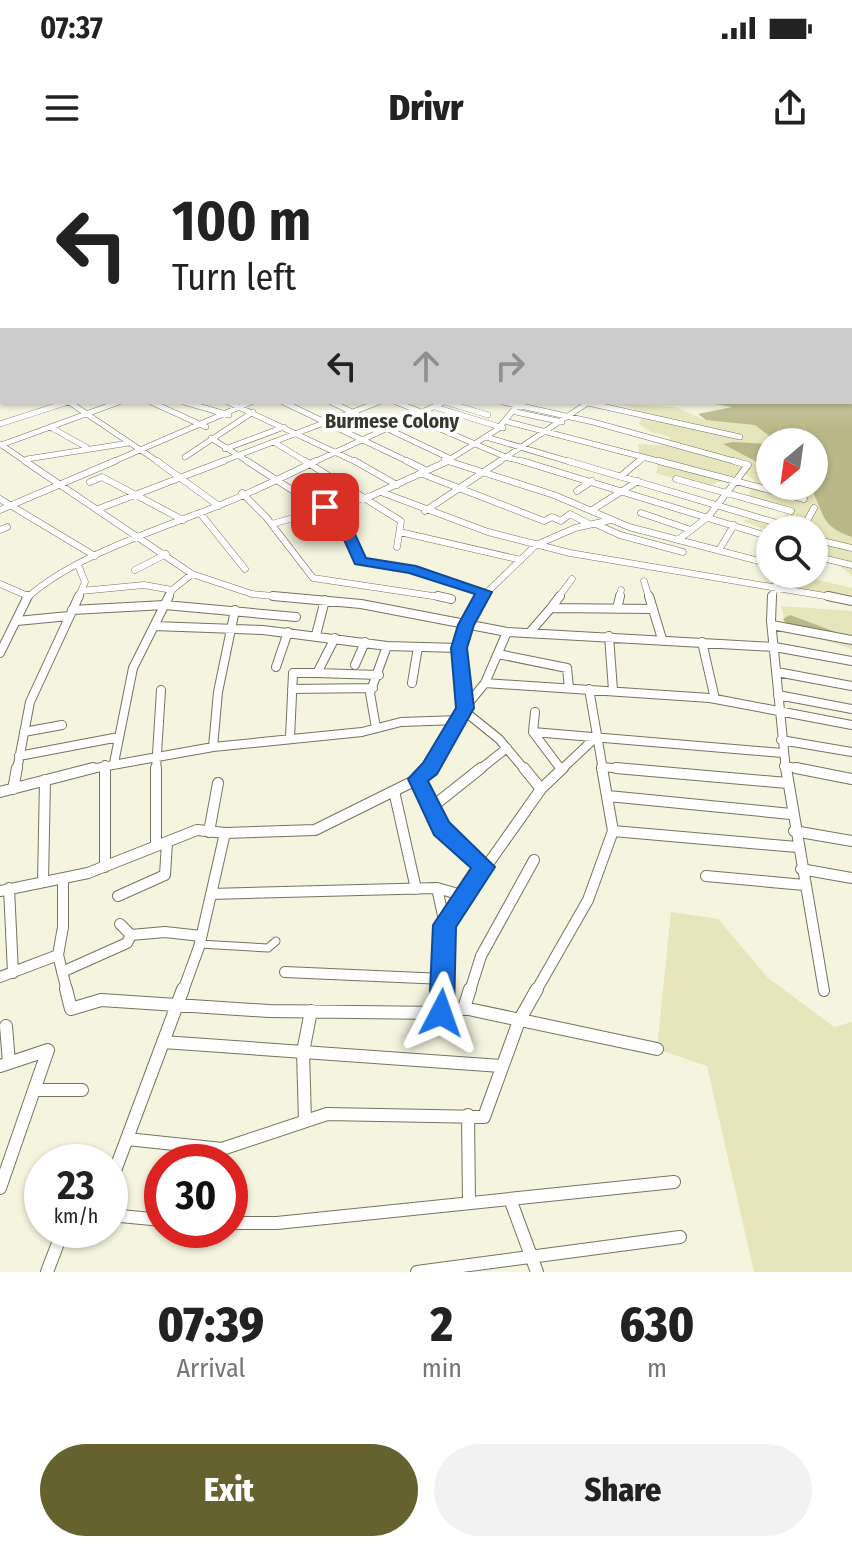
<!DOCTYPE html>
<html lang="en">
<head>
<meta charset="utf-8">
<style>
  body { margin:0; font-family:"Fira Sans Condensed",sans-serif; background:#f2f2f2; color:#222; height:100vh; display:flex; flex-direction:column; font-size:30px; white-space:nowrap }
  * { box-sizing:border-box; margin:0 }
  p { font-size:26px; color:#767676 }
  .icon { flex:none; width:44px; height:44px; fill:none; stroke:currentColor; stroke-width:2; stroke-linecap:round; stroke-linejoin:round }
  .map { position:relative; height:1112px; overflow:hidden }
  .sheet { display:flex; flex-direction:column; background:#fff; flex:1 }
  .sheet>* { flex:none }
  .top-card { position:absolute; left:0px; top:0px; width:852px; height:244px; box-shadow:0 2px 6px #0004; background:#fff; color:#222; overflow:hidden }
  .needle { width:52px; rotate:209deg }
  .buttons { position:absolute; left:756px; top:268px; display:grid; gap:16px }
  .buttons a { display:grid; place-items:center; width:72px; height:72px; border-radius:50%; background:#fff; box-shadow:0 2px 6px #0004; font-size:40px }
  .speed { position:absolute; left:24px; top:984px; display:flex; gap:16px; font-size:40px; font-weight:700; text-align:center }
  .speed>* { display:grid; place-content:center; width:104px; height:104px; border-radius:50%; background:#fff; box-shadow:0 2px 6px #0004; line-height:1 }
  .speed small { font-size:20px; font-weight:400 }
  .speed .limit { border:12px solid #d22; background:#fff; color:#111 }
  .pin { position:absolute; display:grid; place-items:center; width:68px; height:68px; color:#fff; margin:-34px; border-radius:16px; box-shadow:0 4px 12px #0006 }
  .me { position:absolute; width:88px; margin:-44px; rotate:4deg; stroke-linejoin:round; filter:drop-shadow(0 0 6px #0008) }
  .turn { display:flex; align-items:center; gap:28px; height:168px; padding:0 40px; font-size:36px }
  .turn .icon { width:104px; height:104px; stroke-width:2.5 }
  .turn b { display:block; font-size:56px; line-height:68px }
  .lanes { display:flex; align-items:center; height:76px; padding:0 40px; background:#0003; justify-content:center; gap:40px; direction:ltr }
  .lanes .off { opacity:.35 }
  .eta { display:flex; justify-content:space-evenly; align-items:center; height:136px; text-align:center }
  .eta b { font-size:48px; font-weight:800; line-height:56px }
  .primary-button { display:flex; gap:16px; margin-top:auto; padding:16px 40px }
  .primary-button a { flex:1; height:92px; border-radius:48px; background:#66622f; color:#fff; font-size:32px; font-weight:800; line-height:92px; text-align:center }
  .primary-button a+a { background:#f2f2f2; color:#222 }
  .status { display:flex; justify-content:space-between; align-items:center; height:56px; padding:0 40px; background:#fff; direction:ltr }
  .status svg { height:22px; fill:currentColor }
  header { display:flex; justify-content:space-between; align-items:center; height:104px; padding:0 40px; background:#fff; font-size:36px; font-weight:800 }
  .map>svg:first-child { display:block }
  .green { fill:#e7e5bb; fill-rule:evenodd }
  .water { fill:#bab889 }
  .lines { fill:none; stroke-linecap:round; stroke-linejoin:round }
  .river { fill:#bab889; fill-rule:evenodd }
  .pedestrian-casing { stroke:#757461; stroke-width:9 }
  .minor-far4-casing { stroke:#757461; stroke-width:6 }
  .minor-far3-casing { stroke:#757461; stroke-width:7 }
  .minor-far2-casing { stroke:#757461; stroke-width:10 }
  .minor-far1-casing { stroke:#757461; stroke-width:12 }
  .minor-casing { stroke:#757461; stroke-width:14 }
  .tertiary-casing { stroke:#757461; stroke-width:2 }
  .trunk-casing { stroke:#74702d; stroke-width:2 }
  .pedestrian { stroke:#fff; stroke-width:7 }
  .minor-far4 { stroke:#fff; stroke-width:5 }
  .minor-far3 { stroke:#fff; stroke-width:6 }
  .minor-far2 { stroke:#fff; stroke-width:8 }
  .minor-far1 { stroke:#fff; stroke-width:10 }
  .minor { stroke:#fff; stroke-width:12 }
  .tertiary { fill:#fff; fill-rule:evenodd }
  .trunk { fill:#aaa456; fill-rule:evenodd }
  .route { fill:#1a73e8; stroke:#114b97; stroke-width:2 }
  .labels { text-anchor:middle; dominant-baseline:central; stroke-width:8; stroke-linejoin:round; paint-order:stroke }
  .far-neighbourhood-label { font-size:20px; font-weight:bold; fill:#37372e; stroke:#fff }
</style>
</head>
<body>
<div class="status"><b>07:37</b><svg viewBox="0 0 49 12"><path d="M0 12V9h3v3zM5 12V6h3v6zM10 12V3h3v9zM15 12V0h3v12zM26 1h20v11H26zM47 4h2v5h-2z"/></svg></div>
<header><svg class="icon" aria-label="menu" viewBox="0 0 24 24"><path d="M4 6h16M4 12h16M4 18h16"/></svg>Drivr<svg class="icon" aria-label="share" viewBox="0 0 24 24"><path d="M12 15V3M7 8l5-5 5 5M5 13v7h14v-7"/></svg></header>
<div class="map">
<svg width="852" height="1112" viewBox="0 0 852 1112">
  <rect width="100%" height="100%" fill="#f4f4df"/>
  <path class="green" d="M623,244l52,3 30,13 12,-5 135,17v144l-38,-31v-15l-44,2 -27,-11 9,-3 27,11 7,-17 -40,-11 9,-20 -13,-9 -38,16 -48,-15 4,-15 -21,-5 -1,-9 32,2 -3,-5 4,-4 -20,-5 -12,-8 4,-10zM770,282h44v44h-44z
    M792,414l60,14v12l-55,-10z
    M781,446l71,5v38l-65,-20z
    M671,752l47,7 50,59 66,49 18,-5v250h-98l-47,-206 -50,-17z"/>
  <path class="water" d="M852,176v201c-35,-12 -26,-25 -43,-51h5v-44h-37l-22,-17 -49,-5 -8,-6 34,-7 -29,-5h147z
    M733,282l37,2v25l-47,-25z"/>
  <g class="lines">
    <path class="river" d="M790,455l51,19 2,3 -7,5 -51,-20 -2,-3z"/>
    <defs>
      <path id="pedestrian" d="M199,784l69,4 8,-7"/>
      <path id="minor-far4" d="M69,242l91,61
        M151,242l55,25
        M184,242l45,13
        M228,242l130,61
        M283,242l128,61
        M331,242l118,56
        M396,242l25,10
        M445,242l43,13
        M503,242l90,20 148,41
        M588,243l152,34
        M435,247l68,21
        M516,252l46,10
        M412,257l96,41 22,5
        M508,262l158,41
        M0,264l68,-22
        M50,267l36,20
        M486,277l88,26
        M211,278l39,25
        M274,282l34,21
        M0,284l28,19
        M1,285l118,-43
        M225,289l59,-22
        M185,297l68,-45
        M27,299l102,-16
        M444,300l10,3
        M110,303l141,-61
        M218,303l161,-61
        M312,303l132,-61
        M444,303l54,-34 22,-27
        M497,303l92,-61
        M637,303l5,-4"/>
      <path id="minor-far3" d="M25,301l167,113 60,20 43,4
        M157,301l62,45
        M247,301l73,47
        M305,301l96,60 -4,26
        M355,301l42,24
        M407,301l18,9
        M448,301l106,34 75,32 141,37
        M522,301l248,76
        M568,301l232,69
        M659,301l145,38
        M420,313l124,48 8,-4 9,4 9,-7 19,10
        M621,316l18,-15
        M676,319l115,32
        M90,322l12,-5 81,43
        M577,331l15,-10
        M381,332l107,40 82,21 267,45
        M242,333l24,24 47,61 133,20
        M0,339l95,57
        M325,347l22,25 13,29 51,8 73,23
        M98,349l126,-48
        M0,350l115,-49
        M592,350l46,-29
        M425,351l75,-50
        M200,353l45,56
        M641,353l50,17
        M272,364l99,-28 77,-35
        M596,364l24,11 63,17
        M0,370l7,-3
        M802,370l12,-22
        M400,372l121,28
        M814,379l38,9
        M678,380l30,-23 40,-52 -14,-4
        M719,390l15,-25
        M814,396l38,9
        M135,410l31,-16
        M644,421l5,17
        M0,424l28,12
        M81,431l63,-6 28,5 20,-16
        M27,438c44,-41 132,-69 188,-91 34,-13 68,-30 101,-46
        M78,438l7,-16 -7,-17
        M168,438l4,-8
        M481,438l55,-53 39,-17 36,-8
        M558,438l14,-19
        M619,438l2,-8
        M772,438l7,-24"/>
      <path id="minor-far2" d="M273,436l88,8 146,28 268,15 77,14
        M438,436l13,3
        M649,436l13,43
        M772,436l-1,25 15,149
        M828,436l24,5
        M551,448l9,-12
        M617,449l3,-13
        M72,450l93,-5 131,12
        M17,461l52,-5
        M772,465l80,15
        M154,466l109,4 124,16 72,2
        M531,471l20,-23 102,1
        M316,475l9,-35
        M609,476l4,54
        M335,478l-18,35 62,2
        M702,482l13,57
        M0,493l28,-57
        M498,494l69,14 2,20
        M355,505l10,-23
        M276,507l12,-35
        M777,512l75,14
        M412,523l6,-36
        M485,523l225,15 142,27
        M292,529l81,-1
        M589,529l14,81
        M778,535l74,14
        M465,548c-5,-52 -9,-65 17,-112
        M463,550l36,29 26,31
        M535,552l-2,20 27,36
        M376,568l-6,-35 17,-47
        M24,572l38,-7
        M533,572l249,21
        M290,578l3,-65h24
        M781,580l71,12
        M213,587l5,-55 17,-82
        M19,596l100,-19
        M114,603l19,-95 36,-72
        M105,605v5
        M784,606l23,4
        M601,607l38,3
        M17,610l13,-68 49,-106
        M85,610l128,-23 149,-15 39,-10 58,-2
        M156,610l5,-80
        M427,610l36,-60 22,-27 22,-51
        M479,610l28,-22
        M561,610l35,-33"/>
      <path id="minor-far1" d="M105,608v99
        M156,608v78
        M524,608l17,21
        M616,608l171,15
        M786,608l38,223
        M796,608l56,11
        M418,619l23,49 43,39
        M13,629l4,-21
        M394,631l22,98
        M0,632l93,-24
        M608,636l183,18
        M432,647l49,-39
        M613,671l184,16
        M794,671l58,10
        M209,672l9,-49
        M801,709l51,9
        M706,716l98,9
        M63,720v47l-5,28 9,36
        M43,722l2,-102
        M9,728l4,85
        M437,728l8,37 -3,66
        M0,731l88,-18 109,-43 28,3 90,-3 103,-51 12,-11
        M211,734l226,-6 28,8
        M118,736l47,-21 2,-33
        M445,765l96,-136 22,-21
        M131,775l34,-3 36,4
        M62,812l65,-29 4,-8 -11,-11
        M285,812l159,7
        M0,817l58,-22
        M183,831l16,-44 26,-114
        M470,831l11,-35 53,-96
        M536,831l52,-91 25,-69 -11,-63"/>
      <path id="minor" d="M66,829l5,20 30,-9 168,11 172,2 23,-5 193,41
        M464,848l6,-19
        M441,853l1,-24
        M6,866l3,37
        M163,882l338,24
        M0,906l48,-16 -48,138
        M34,930h48
        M468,955l1,88
        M305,961l-2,-69 8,-41
        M127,979l95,10 105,-35 157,3 35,-96 18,-32
        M110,1024l73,-195
        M510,1039l27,73
        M110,1055l52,5
        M230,1063h47l397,-41
        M47,1112l16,-42
        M417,1112l263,-35"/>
      <path id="tertiary" d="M2,230v4l-2,1v-4z"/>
      <path id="trunk" d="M2,170v4l-2,1v-4z"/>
    </defs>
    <use href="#pedestrian" class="pedestrian-casing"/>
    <use href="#minor-far4" class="minor-far4-casing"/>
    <use href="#minor-far3" class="minor-far3-casing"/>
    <use href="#minor-far2" class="minor-far2-casing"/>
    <use href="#minor-far1" class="minor-far1-casing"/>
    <use href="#minor" class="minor-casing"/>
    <use href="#tertiary" class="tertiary-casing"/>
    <use href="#trunk" class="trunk-casing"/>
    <use href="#pedestrian" class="pedestrian"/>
    <use href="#minor-far4" class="minor-far4"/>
    <use href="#minor-far3" class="minor-far3"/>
    <use href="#minor-far2" class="minor-far2"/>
    <use href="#minor-far1" class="minor-far1"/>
    <use href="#minor" class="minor"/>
    <use href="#tertiary" class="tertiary"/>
    <use href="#trunk" class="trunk"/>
  </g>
  <linearGradient id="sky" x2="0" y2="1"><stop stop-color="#95b6c2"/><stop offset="0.43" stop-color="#fafaf1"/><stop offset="1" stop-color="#fafaf1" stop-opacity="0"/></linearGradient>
  <rect width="852" height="270" fill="url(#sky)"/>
  <path class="route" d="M320,344h10l24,28 12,26 50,8 76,26 -18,33 -7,23 7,60 -37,66 -9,7 21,41 46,45 -39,60 -2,86 -4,9 -9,4 -9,-4 -3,-9 4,-88 38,-57 -37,-33 -26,-56 15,-16 33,-55 -5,-60 7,-23 17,-31 -66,-21 -54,-9 -14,-31 -21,-23z"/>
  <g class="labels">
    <g class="far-neighbourhood-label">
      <text x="392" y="261">Burmese Colony</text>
    </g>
  </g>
</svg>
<div class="buttons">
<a><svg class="needle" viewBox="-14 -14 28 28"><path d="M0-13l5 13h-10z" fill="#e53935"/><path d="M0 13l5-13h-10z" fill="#767676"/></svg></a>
<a><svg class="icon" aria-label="search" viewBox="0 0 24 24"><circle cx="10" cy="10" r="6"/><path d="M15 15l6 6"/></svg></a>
</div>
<div class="speed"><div>23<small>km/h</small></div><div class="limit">30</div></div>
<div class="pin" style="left:325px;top:347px;background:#d93025"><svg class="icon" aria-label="arrive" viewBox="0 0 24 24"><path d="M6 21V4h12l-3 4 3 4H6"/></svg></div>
<svg class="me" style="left:441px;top:853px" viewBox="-20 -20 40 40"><path d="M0-17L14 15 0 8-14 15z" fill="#1a73e8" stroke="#fff" stroke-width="4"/></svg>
<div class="top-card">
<div class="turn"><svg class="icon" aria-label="left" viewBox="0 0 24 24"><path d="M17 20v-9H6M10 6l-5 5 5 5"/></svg><div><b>100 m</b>Turn left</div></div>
<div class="lanes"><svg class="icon" aria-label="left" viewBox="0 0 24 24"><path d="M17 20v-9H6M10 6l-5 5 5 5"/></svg><svg class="icon off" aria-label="ahead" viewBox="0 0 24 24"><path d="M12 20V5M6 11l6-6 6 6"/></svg><svg class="icon off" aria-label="right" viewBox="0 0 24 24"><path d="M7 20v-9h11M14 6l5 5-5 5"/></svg></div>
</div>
</div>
<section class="sheet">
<div class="eta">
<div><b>07:39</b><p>Arrival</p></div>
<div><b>2</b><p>min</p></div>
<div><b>630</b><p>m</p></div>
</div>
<div class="primary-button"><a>Exit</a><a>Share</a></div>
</section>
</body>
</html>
